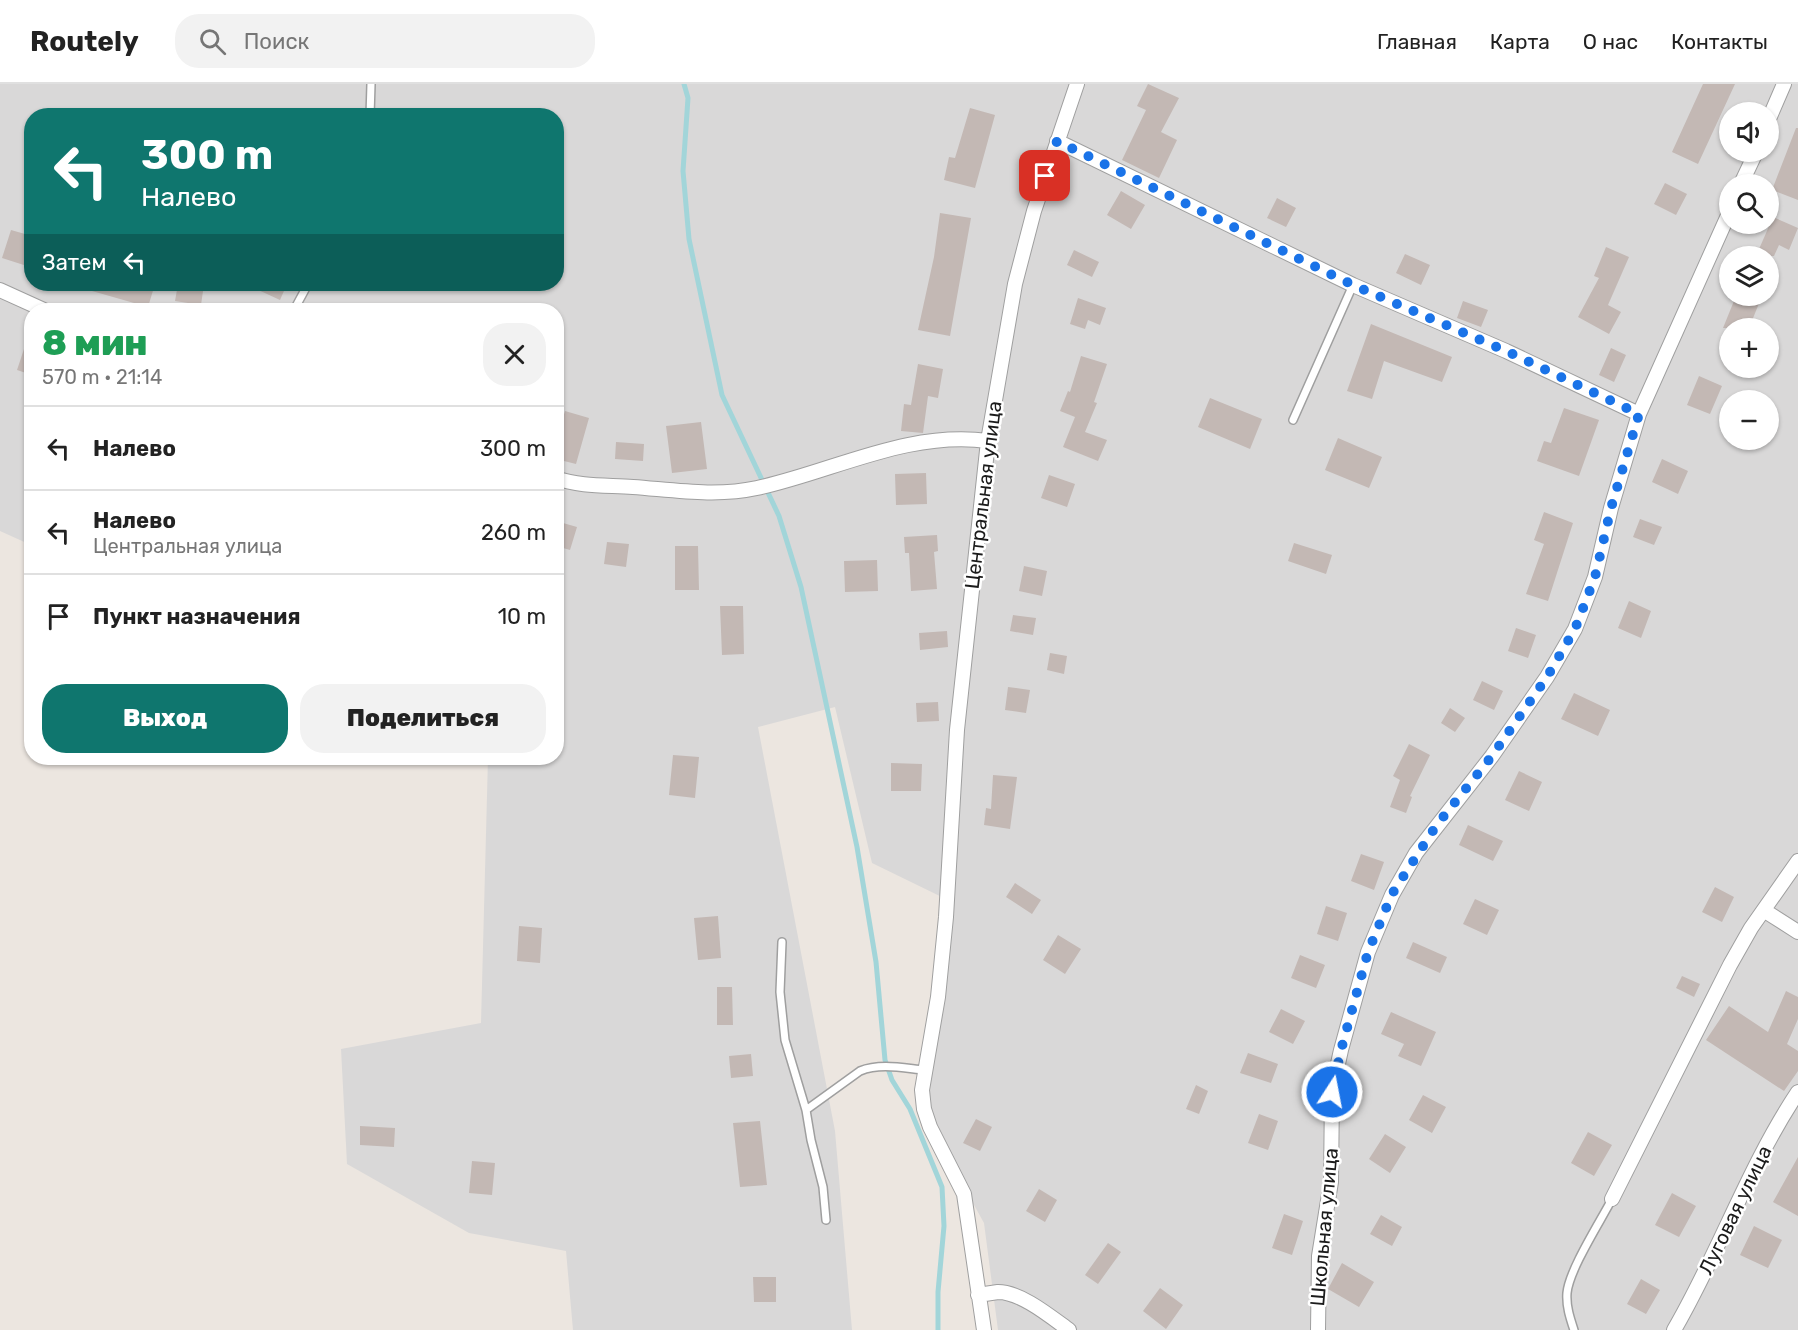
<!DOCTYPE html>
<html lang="ru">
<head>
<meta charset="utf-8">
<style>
  body { margin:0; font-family:Rubik,sans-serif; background:#f2f2f2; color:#222; height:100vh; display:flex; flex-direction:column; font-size:22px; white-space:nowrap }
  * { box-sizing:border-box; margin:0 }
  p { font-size:20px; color:#767676 }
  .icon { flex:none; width:33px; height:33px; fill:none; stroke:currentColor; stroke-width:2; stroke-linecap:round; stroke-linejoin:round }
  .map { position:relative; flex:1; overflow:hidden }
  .panel { position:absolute; left:24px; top:219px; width:540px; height:462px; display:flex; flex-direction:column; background:#fff; border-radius:24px; box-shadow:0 2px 4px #0004 }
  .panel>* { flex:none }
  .banner { position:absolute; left:24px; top:24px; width:540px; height:183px; border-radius:24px; box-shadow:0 2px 4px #0004; background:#0f766e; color:#fff; overflow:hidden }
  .tools { position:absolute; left:1719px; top:18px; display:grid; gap:12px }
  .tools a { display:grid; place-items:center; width:60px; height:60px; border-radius:50%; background:#fff; box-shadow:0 2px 4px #0004; font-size:30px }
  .pin { position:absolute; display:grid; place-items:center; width:51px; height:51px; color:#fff; margin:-26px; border-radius:12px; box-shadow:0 3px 9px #0006 }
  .me { position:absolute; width:66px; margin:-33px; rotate:11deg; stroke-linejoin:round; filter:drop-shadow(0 0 4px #0008) }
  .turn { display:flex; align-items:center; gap:21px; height:126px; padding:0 18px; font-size:27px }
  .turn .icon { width:78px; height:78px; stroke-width:2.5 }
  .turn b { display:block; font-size:42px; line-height:51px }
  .then { display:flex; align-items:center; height:57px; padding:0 18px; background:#0003; gap:12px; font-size:22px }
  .round { display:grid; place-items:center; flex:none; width:63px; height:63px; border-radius:24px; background:#f2f2f2 }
  .summary { display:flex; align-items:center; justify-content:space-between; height:102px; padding:0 18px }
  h1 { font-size:36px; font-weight:800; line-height:45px; color:#1e9e55 }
  .button { display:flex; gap:12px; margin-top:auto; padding:12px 18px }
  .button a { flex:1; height:69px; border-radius:24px; background:#0f766e; color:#fff; font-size:24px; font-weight:800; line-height:69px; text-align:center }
  .button a+a { background:#f2f2f2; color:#222 }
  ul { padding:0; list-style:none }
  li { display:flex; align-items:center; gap:18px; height:84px; padding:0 18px; border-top:2px solid #e0e0e0 }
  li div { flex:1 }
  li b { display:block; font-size:22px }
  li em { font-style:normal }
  header { display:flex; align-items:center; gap:36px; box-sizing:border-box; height:84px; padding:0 30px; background:#fff; border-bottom:2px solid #e0e0e0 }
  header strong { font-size:28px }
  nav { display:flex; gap:33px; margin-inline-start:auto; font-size:21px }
  .search { width:420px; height:54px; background:#f2f2f2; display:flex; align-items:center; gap:15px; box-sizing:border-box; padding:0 21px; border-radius:24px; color:#767676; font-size:22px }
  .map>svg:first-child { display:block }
  .residential { fill:#d9d8d8; fill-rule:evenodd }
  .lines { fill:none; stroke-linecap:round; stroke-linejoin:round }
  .stream { stroke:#a2d5d9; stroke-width:5 }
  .building { fill:#c3b8b4 }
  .service-casing { stroke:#9f9f9f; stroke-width:10 }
  .minor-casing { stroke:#9f9f9f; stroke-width:16 }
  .service { stroke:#fff; stroke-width:7 }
  .minor { stroke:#fff; stroke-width:14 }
  .route { stroke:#1a73e8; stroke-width:10; stroke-dasharray:0 18 }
  .labels { text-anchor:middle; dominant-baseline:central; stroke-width:5; stroke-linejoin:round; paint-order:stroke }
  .street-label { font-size:20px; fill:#1b1b1b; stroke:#fff }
</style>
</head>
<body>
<header>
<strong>Routely</strong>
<div class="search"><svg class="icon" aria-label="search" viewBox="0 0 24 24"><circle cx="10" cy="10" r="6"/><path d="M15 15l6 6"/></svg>Поиск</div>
<nav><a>Главная</a><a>Карта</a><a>О нас</a><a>Контакты</a></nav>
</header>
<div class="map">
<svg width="1798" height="1246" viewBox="0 0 1798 1246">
  <rect width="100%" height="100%" fill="#ece6e0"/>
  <path class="residential" d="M0,0h1798v1246h-800l-14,-107 -57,-103 23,-219 -78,-38 -37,-156 -77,20 77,404 17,199h-279l-7,-79 -97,-18 -122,-69 -6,-115 140,-26 7,-265h68v-448h-524l-1,235 -31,-14zM1730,28h38v40h-38zM32,32h524v168h-524zM1730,100h38v40h-38zM1730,172h38v40h-38zM1730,244h38v40h-38zM1730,316h38v40h-38z"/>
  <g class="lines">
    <path class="stream" d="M684,0l4,14 -5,73 6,68 33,156 57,121 22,71 56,260 19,115 9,98 7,20 18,29 32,78 2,39 -6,66v38"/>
  </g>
  <path class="building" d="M1148,0l31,14 -18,34 16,8 -18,38 -37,-18 24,-50 -9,-4z
    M1703,0h32l-37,80 -26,-12z
    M970,24l25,7 -20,73 -31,-8 5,-23 6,1z
    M1796,44h2v72l-26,-10z
    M1665,99l22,11 -11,21 -22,-11z
    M1121,107l24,14 -14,24 -24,-14z
    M1277,114l19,10 -10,19 -19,-9z
    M940,129l31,5 -21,118 -32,-6 16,-73z
    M1773,133l25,11 -9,22 -10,-5 -5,11h-18z
    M11,146l21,6v18l-5,12 -25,-8z
    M1606,163l23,10 -21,48 13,7 -12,22 -31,-17 21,-39 -5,-2z
    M1074,166l25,12 -7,15 -25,-12z
    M1405,170l25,11 -9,20 -25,-12z
    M78,200h77l-7,23 -70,-20z
    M178,200h26l-3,21 -26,-4z
    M245,200h42l-7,16z
    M1736,212h26l-13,32h-26z
    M1078,214l28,10 -6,17 -12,-5 -3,9 -15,-5z
    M1463,217l25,9 -7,17 -24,-9z
    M1371,240l81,33 -10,25 -58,-21 -12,38 -25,-8z
    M29,250l3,1v40l-15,-5z
    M1611,264l15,7 -12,27 -15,-7z
    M1081,272l26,8 -13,38 3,1 -12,29 22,8 -9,21 -35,-14 12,-30 -15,-6 8,-20 2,1z
    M918,280l25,5 -5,29 -10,-2 -5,37 -22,-2 3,-27 7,1z
    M1699,292l23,10 -12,28 -23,-9z
    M1210,314l52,21 -12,30 -52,-22z
    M1564,324l35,12 -20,56 -42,-15 7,-20 7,2z
    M565,327l24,7 -13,46 -20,-5v-18z
    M701,338l6,47 -35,4 -6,-47z
    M1338,354l44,19 -13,31 -44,-18z
    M616,358l28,2 -1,17 -28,-2z
    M1662,375l26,12 -10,23 -26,-12z
    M926,389l1,31 -31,1 -1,-31z
    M1049,391l26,9 -8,23 -26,-9z
    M1544,428l29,11 -25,78 -22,-7 18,-50 -10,-4z
    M1640,435l22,8 -8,18 -21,-8z
    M556,437l21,6 -7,23 -14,-4z
    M937,451l1,16 -4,1 3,37 -26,2 -2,-38h-4l-1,-16z
    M607,458l22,2 -3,23 -22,-3z
    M1294,459l38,12 -6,19 -38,-13z
    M675,462h23l1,44h-24z
    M877,476l1,31 -33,1 -1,-31z
    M1024,482l23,5 -5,25 -23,-5z
    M1629,517l22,10 -10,27 -23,-10z
    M720,522h23l1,48 -22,1z
    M1013,531l23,3 -3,17 -23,-4z
    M1516,544l20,7 -8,23 -20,-7z
    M947,547l1,16 -28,3 -1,-17z
    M1050,569l17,3 -3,18 -17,-4z
    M1482,597l21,10 -9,19 -21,-10z
    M1008,603l22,3 -4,23 -21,-3z
    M1574,609l36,17 -12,26 -37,-17z
    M938,618l1,19 -22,1 -1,-19z
    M1450,624l15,10 -10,14 -14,-9z
    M1409,660l21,11 -20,41 2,1 -6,16 -16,-6 10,-27 -7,-4z
    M673,671l26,2 -4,41 -26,-3z
    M891,679l31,1 -1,27h-30z
    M1519,687l23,11 -13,29 -24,-11z
    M993,691l24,2 -7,52 -26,-4 2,-17 5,1z
    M1468,741l35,16 -10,20 -34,-16z
    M1361,770l23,8 -10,28 -23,-9z
    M1015,799l26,17 -9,14 -26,-17z
    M1715,803l19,10 -12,25 -20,-10z
    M1475,815l24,11 -12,25 -24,-11z
    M1326,822l21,7 -9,28 -21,-7z
    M718,832l3,42 -23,2 -4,-42z
    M519,842l23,2 -2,35 -23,-2z
    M1058,851l23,14 -16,25 -22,-14z
    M1413,858l34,15 -7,16 -34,-15z
    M1300,871l25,10 -9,23 -25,-10z
    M1682,892l18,8 -6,13 -18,-9z
    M717,903h15l1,38h-16z
    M1786,907l12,6v22l-11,25 11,7v20l-14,20 -78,-51 23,-34 39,26z
    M1281,925l24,12 -12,23 -24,-12z
    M1391,928l45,20 -15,34 -23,-10 6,-12 -23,-10z
    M1248,969l30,11 -7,19 -31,-10z
    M751,970l2,22 -22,2 -2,-22z
    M1196,1001l12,6 -9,23 -13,-5z
    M1423,1011l23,12 -14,26 -23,-13z
    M1259,1030l19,7 -10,29 -20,-7z
    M976,1035l16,8 -12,24 -17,-8z
    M760,1037l7,64 -27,2 -7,-64z
    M360,1042l35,2 -1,19 -34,-2z
    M1588,1048l24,13 -18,31 -23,-13z
    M1385,1050l21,13 -16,26 -21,-14z
    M1798,1073v59l-25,-14z
    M472,1077l23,2 -3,32 -23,-2z
    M1039,1105l18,11 -12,22 -19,-11z
    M1672,1109l24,13 -17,31 -24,-12z
    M1284,1130l19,7 -11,34 -20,-7z
    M1381,1131l21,12 -10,19 -22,-12z
    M1754,1142l28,14 -14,28 -28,-13z
    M1108,1159l13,9 -23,32 -13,-9z
    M1342,1179l32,19 -15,25 -31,-18z
    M753,1193h23v25h-22z
    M1641,1195l19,11 -14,24 -19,-10z
    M1160,1204l23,17 -17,24 -23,-18z"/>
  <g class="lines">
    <defs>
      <path id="service" d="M370,32l1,-32
        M294,226l14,-26
        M1293,336l60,-135
        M782,858l-2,50 5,48 21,70 5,30 12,47 3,33
        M806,1026l54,-39c20,-8 43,-3 64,-1
        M1574,1246c-4,-12 -8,-24 -7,-37 2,-23 33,-71 45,-94"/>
      <path id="minor" d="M1768,37l16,-37
        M1057,57l296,144 153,66 133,63
        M1741,100l15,-32
        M0,206l44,20
        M556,394c25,9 52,7 77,9 41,3 83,10 124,1 75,-16 151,-58 231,-47
        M1765,827l33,21
        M1612,1115l118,-234 21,-37 47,-67
        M978,1211c7,-1 13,-2 20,-3 23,0 53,25 71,38
        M984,1246l-20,-136 -34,-67 -6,-18 -2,-19 16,-93 8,-80 11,-187 31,-289 27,-157 19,-73 43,-127
        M1318,1246l1,-74 12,-74 1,-91 9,-41 27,-98 24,-57 24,-42 76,-97 55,-79 28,-48 20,-52 16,-69 28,-94 91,-203
        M1674,1246c45,-77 74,-163 124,-238"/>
    </defs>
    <use href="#service" class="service-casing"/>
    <use href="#minor" class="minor-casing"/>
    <use href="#service" class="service"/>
    <use href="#minor" class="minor"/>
  </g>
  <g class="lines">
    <path class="route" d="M1045,92l12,-35 296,144 153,66 133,63 -28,94 -16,69 -20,52 -28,48 -55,79 -56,70 -44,68 -24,58 -27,98 -9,42"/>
  </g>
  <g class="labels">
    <g class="street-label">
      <text transform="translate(983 411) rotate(-83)">Центральная улица</text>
      <text transform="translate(1735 1126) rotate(-64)">Луговая улица</text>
      <text transform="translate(1324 1143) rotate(-85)">Школьная улица</text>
    </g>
  </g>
</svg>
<div class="tools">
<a><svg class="icon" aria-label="sound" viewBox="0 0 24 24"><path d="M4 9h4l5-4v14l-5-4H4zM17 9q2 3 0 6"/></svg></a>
<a><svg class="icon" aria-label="search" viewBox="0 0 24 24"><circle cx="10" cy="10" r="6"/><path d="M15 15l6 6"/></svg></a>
<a><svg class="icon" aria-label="layers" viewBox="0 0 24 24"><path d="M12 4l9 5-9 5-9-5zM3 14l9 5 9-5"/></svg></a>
<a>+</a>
<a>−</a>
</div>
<div class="pin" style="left:1045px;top:92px;background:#d93025"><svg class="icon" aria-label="arrive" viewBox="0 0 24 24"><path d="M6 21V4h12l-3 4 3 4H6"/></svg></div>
<svg class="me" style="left:1332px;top:1008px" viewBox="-20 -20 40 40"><circle r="17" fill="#1a73e8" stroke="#fff" stroke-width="3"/><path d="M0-11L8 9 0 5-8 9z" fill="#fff"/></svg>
<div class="banner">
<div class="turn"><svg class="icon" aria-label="left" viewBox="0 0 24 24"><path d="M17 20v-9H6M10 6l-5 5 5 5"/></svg><div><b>300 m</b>Налево</div></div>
<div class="then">Затем<svg class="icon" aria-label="left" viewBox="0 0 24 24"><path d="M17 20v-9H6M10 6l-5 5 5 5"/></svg></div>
</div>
<section class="panel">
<div class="summary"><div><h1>8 мин</h1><p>570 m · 21:14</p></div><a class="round"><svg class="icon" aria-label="close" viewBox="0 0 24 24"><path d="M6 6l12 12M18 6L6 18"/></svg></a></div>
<ul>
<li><svg class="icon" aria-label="left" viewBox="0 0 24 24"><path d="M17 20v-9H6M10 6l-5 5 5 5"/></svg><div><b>Налево</b></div><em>300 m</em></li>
<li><svg class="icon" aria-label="left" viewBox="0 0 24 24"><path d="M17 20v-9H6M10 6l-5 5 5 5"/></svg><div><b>Налево</b><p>Центральная улица</p></div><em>260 m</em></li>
<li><svg class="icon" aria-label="arrive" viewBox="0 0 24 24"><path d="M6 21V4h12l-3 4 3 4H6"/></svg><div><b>Пункт назначения</b></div><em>10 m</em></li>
</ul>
<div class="button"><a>Выход</a><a>Поделиться</a></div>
</section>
</div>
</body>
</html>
